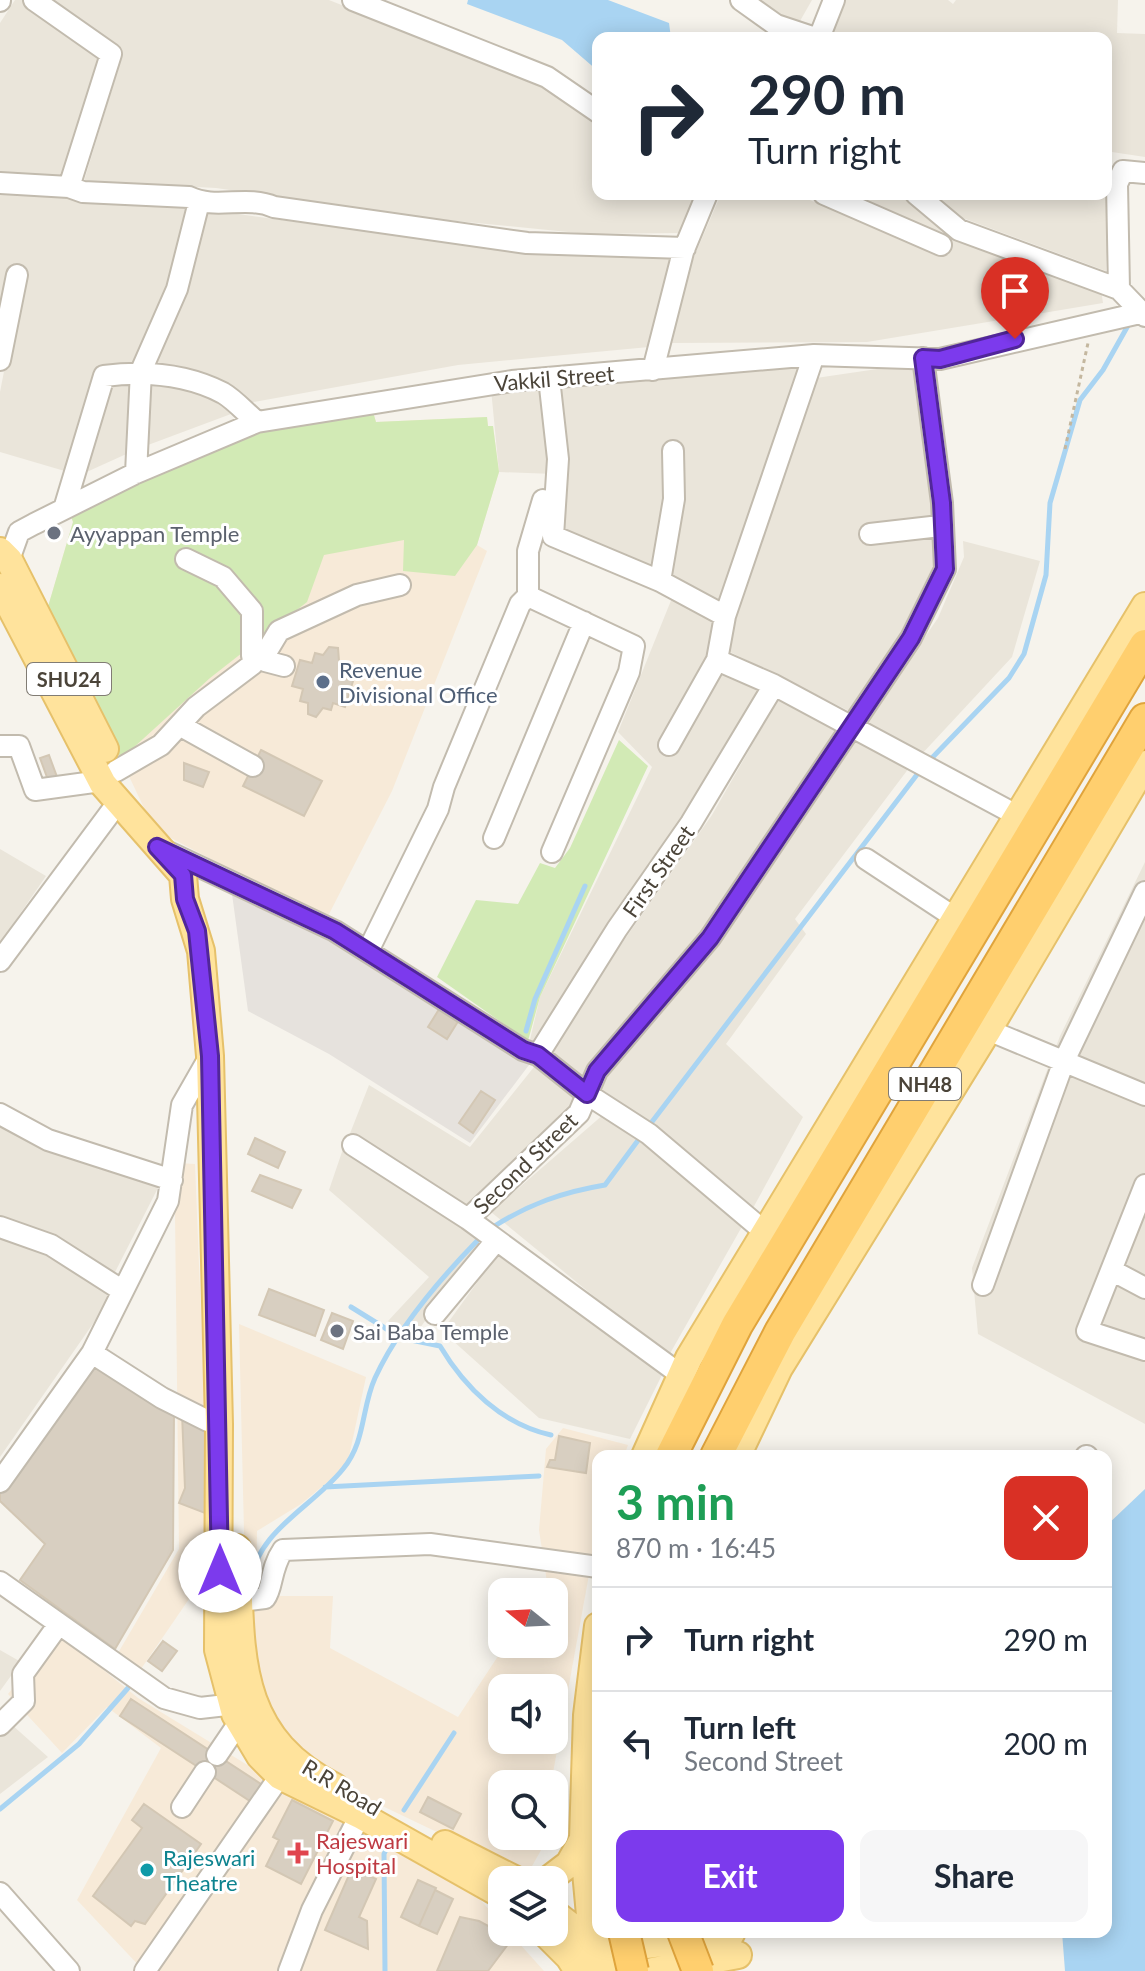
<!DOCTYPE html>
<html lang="en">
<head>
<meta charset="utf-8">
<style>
  body { margin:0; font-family:Lato,sans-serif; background:#f6f6f7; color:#1f2937; height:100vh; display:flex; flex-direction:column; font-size:30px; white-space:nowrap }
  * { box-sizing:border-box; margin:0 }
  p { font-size:26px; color:#747a83 }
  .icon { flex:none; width:44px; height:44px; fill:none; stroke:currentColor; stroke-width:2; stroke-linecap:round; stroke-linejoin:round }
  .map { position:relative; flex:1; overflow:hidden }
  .sheet { position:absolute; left:592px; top:1450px; width:520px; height:488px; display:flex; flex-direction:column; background:#fff; border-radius:16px; box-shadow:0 4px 20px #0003 }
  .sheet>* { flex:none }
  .top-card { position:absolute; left:592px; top:32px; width:520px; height:168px; border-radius:16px; box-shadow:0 4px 20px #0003; background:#fff; color:#1f2937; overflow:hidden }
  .needle { width:52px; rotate:288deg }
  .fabs { position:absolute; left:488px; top:1578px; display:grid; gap:16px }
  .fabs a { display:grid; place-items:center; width:80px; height:80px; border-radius:16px; background:#fff; box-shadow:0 4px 20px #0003; font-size:40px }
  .pin { position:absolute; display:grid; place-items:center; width:68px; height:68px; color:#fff; margin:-82px -34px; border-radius:50% 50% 50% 0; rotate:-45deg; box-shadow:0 0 8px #0007 }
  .pin .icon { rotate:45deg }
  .me { position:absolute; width:88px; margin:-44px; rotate:0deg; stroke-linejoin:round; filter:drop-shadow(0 0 6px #0008) }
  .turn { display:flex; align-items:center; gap:28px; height:168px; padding:0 24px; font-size:36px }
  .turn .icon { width:104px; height:104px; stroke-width:2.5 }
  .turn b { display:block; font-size:56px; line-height:68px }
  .round { display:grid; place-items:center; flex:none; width:84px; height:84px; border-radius:16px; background:#f6f6f7 }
  .overview { display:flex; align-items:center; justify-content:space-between; height:136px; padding:0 24px }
  h1 { font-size:48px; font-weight:700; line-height:60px; color:#1e9e55 }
  .primary-button { display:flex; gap:16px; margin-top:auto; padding:16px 24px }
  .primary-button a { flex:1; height:92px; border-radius:16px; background:#7c3aed; color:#fff; font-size:32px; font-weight:700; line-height:92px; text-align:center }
  .primary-button a+a { background:#f6f6f7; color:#1f2937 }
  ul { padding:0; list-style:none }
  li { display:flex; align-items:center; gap:24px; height:104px; padding:0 24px; border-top:2px solid #e0e1e3 }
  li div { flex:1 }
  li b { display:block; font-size:30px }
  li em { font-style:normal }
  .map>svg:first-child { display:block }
  .residential { fill:#eae5da }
  .commercial { fill:#f7ead8; fill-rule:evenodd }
  .industrial { fill:#e6e2dd }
  .green { fill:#d2eab5 }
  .water { fill:#a9d4f2 }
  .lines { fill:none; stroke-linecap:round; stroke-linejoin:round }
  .stream { stroke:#a9d4f2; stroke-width:5 }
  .building { fill:#d8cfc1; stroke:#d3c7b4; stroke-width:2 }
  .minor-casing { stroke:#c2bbae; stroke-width:24 }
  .major-casing { stroke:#e6c16a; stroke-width:30 }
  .highway-casing { stroke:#e0a43c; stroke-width:34 }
  .path { stroke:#c4b79f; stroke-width:3; stroke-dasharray:4 4; stroke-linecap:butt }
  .minor { stroke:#fff; stroke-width:20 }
  .major { stroke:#ffe39c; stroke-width:26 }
  .highway { stroke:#ffcf6e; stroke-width:30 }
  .highway-bridge-casing { stroke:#e0a43c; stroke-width:34; stroke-linecap:butt }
  .highway-bridge { stroke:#ffcf6e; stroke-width:30 }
  .route-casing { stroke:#51269a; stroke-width:20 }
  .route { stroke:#7c3aed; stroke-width:14 }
  .worship-dot { fill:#6b7280; stroke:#fff; stroke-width:3 }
  .service-dot { fill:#5c6f8a; stroke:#fff; stroke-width:3 }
  .health-dot { fill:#e0444e; stroke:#fff; stroke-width:3 }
  .culture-dot { fill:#0f9aa8; stroke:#fff; stroke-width:3 }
  .labels { text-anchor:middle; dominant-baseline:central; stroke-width:6; stroke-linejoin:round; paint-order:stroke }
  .shield { fill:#fff; stroke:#817c74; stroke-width:2 }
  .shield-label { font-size:20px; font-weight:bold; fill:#4b4439 }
  .street-label { font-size:22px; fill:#4b4439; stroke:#fff }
  .worship-label { font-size:22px; fill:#5b616d; stroke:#fff; text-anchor:start }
  .service-label { font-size:22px; fill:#4e5e75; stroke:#fff; text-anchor:start }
  .health-label { font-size:22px; fill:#be3a42; stroke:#fff; text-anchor:start }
  .culture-label { font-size:22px; fill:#0d838f; stroke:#fff; text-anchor:start }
</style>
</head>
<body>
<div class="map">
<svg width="1145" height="1971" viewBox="0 0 1145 1971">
  <rect width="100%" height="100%" fill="#f6f3ec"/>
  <path class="residential" d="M15,0h8l83,55 -41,126 -65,-5v-153z
    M46,0h283l216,86 53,40v68h97l-14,39 -93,1 -162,-16 -210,-30 -132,-7 39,-128z
    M751,0h61l-16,28z
    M839,0h109l5,4 3,-4h162l-1,33 28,1v123l-33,-5 -6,119 -154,-57 -24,-20h178v-156h-267l-13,-6z
    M0,190l185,13 7,4 -18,79 -38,81 -39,4 -29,101 -68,-20v-60l23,-118 -23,56z
    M721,194h74l146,59 -99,-59h60l45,39 154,57 2,13 -236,39 -195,1 15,-70z
    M209,210l301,41 161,5 -22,91 -191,18 -210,38 -94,-38 30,-73z
    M918,363l18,157 -75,8v13l76,-10 2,33 -35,72 -53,76 -125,-62 6,-34 84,-238z
    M799,367l-78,242 -52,-31 12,-78 -1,-56 -12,3v51l-13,69 -94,-34 -7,-153z
    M147,378l56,14 36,19 -99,37z
    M136,379l-3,72 -53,24 31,-94z
    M547,381l7,93 -55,-2 -8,-83z
    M963,541l77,20 -28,96 -92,99 -54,-34 72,-104 26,-61z
    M672,598l44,22 -4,35 -41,98 52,-82 43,16 -229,362 -8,-5 11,-47 112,-230 -34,-35z
    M780,696l61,34 -89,137 -166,218 -42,-31 168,-239z
    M851,735l58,33 -114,151 11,15 -80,110 77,73 -50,91 -80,-66 -67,-50 -9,-2 7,-16z
    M0,849l46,27 -46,67z
    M1145,862v562l-167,-90 -6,-66 88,-232z
    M538,1062l42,37 -113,114 -118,-77 20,-51 101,62z
    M604,1114l30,20 110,89 -76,134 -177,-145z
    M0,1124l161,58 -49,96 -49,-39 -63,-20z
    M344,1146l145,97 -44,50 -30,42 -16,-5 -11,-9 41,-44 -100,-87z
    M0,1238l44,15 69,42 -113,162z
    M497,1255l166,118 -33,66 -91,-21 -97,-87z
    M0,1650l21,12 -21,29z
    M11,1724l37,33 -48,37v-60z"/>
  <path class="commercial" d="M373,412l3,10 111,-5 1,9h5l6,46 -22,73 10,6 -95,240 -66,129 -172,-91 -36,-76 -7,-1 -64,-142 26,-88 -5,-14z
    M178,1163l17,1 16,403 -70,102 -23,-16 61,-104 -4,-335z
    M239,1324l127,53 -19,89 -46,38 -44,27 -1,65h77l-3,52 128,69 48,-73h48v-52h-14l7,-10 -8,-52 7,-81 17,-21 65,17 -4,11h-26v69l-47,259h-49v52h47l-22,39 -199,-95 -53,-55 -28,-69zM502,1688h52v52h-52z
    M57,1632l81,66 129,79 209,118 26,29v8h7l35,39h-400l-67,-71 84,-152 -54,-41 -45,46 -54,-59z"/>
  <path class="industrial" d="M232,894l103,43 197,124 -62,82 -141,-89 -81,-43z"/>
  <path class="green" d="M373,412l3,10 111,-5 1,9h5l6,46 -22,73 -22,31 -52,-5 1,-31 -80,15 -17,47 -97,76 -89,81 -3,-6 -7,-1 -64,-142 26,-88 -5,-14 214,-87z
    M619,740l29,26 -108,231 -12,44 -91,-64 39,-77 42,4 22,-41 15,5 15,-20z"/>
  <path class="water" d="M468,0h140l61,23 2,15h-73v33l-36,-31 -95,-36z
    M1145,1489v482h-80l-3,-39h44v-406z"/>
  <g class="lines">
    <path class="stream" d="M929,761l80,-83 15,-24 22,-79 4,-72 30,-103 23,-30 27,-48
      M526,1031l9,-32 50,-113
      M648,1127l271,-355
      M493,1227c36,-23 70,-35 112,-42l37,-50
      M351,1307l42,26
      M401,1338l39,8c25,42 62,78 111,89
      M325,1487l214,-11
      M250,1585c6,-55 62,-77 93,-116 23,-28 18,-60 32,-91 23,-50 64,-98 102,-137
      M0,1809l79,-65 49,-56
      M404,1810l50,-77
      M385,1971l-1,-117 5,-11"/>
  </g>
  <path class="building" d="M329,647l9,1 1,13 8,2 -4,12 11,3 -9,29 -12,-4 -2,7 -8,-2 -7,9 -8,-3v-11l-8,-2 3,-12 -11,-3 8,-26 12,3 3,-10 8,2z
    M261,750l61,31 -18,35 -61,-30z
    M49,755l8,22 -9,3 -8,-22z
    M184,763l25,9 -6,15 -19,-7z
    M443,1003l19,12 -15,24 -19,-12z
    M481,1091l14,9 -22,33 -14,-10z
    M255,1138l30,14 -7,16 -30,-14z
    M260,1175l41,15 -9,18 -40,-17z
    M269,1289l55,21 -9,26 -56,-21z
    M332,1313l21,8 -10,28 -22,-9z
    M93,1359l81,51 -1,140 -58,99 -95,-69 25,-36 -45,-43v-8z
    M182,1413l25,14 3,70 -5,16 -26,-10 6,-15z
    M559,1436l31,7 -4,30 -39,-6 3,-7h5z
    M163,1641l14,10 -15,20 -14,-10z
    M131,1699l133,87 -11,17 -133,-87z
    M428,1797l33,17 -8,15 -33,-17z
    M292,1800l41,21 -32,63 -35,-18 13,-26 -6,-3z
    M144,1804l57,40 -56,80 -10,-3 -4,5 -38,-30 49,-68 -10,-8z
    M352,1868l24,11 -17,38 8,4 1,28 -43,-19z
    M418,1880l18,8 -17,38 -18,-9z
    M435,1890l18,9 -16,35 -18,-8z
    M460,1917l19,4 33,18 -24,32h-51z"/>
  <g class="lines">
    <defs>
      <path id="minor" d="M34,0l77,54 -42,133
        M353,0l194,77 51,35
        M741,0l35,25 39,13
        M0,1v-1
        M819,38l15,-38
        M0,183l69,4 14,5 106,5c26,13 58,-2 85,10l253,36 158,5
        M824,194l117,51
        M916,194l43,36 160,59 26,27
        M1119,289l-2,-105 6,-13 22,2
        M0,360l17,-85
        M653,370l30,-118 24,-58
        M549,378l9,81 -5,77 107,45 65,35
        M136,473l5,-102 36,-82 22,-87
        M64,509l40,-133c40,-5 82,-2 119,17 12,7 23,20 34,29
        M870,534l70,-8
        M186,559l37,18 29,34v45
        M9,560l10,-28 15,-8 102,-51 121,-51 255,-41 302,-26 126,4 200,-46
        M660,581l14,-82 -1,-48
        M528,596l106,50 -5,26 -77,180
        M264,656l15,-25 78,-36 43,-10
        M717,660l57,25 246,132
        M265,661l19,5
        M181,726l72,40
        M669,745l48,-85 8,-44 89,-261
        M0,746h19l16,44 66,-9
        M116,771l45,-26 35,-38 57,-43
        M494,838l90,-216
        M164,850l171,81 188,119 15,5 49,39 62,40 116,98
        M866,859l91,60
        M368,951l70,-142 6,-22 76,-183 8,-8v-45l15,-51
        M0,961l119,-160
        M988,1030l157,65
        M538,1055l79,-126 74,-106 83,-138
        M0,1114l48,26 124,40
        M353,1145l115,74 213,156
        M1145,1185l-58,146 58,19
        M468,1219l111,-106 18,-42 113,-133 201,-300 34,-69 -3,-66 -19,-145
        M0,1227l51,18 72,46
        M1113,1271l32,17
        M983,1285l81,-224 81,-169
        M435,1314l60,-72
        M92,1353l70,45 46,23
        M1086,1456h1
        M0,1482l92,-129 76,-152 14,-96 28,-49
        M0,1582l164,116 36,10 44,-5
        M240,1601l25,-3c8,-10 5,-29 18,-48l147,-6 168,23
        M0,1725l24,-24 -1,-27 36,-50
        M217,1755l23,-34
        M182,1807l23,-35
        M0,1893l69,78
        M145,1971l135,-195
        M289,1971l23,-61 48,-95"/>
      <path id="major" d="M0,551l9,9 96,189
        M0,587l103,197 80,91 2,24 16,52 9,105 9,368 -1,226 17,64 25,42 20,20 80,39 142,80
        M645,1456l44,-98 456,-752
        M737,1456l42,-88 209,-338 157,-266
        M237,1548c5,101 -6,186 98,239
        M445,1844l71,36
        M548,1880l21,-16 14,-25
        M554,1913l31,24 53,9 93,-12
        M544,1932l25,25 9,14
        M569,1957l16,-20 5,-22 -7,-76 4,-124 11,-89
        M569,1957l68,14
        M653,1971l85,-16"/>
      <path id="highway" d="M671,1456l66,-131 408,-680
        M716,1456l64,-124 365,-613"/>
    </defs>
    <use href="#minor" class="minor-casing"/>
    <use href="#major" class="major-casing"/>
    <use href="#highway" class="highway-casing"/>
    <path class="path" d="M1065,449l23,-106"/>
    <use href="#minor" class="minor"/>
    <use href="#major" class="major"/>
    <use href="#highway" class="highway"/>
    <defs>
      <path id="highway-bridge" d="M624,1932l9,39
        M683,1932l15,39"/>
    </defs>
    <use href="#highway-bridge" class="highway-bridge-casing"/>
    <use href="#highway-bridge" class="highway-bridge"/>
  </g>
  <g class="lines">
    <defs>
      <path id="route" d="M220,1571l-10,-515 -13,-125 -12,-32 -2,-24 -26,-28 178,84 188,119 15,5 49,39 10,-23 113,-133 201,-300 34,-69 -3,-66 -19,-145 17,1 75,-20"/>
    </defs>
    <use href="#route" class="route-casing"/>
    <use href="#route" class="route"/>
  </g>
  <g class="worship-dot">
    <circle cx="54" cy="533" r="8"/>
    <circle cx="337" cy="1331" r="8"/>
  </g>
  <circle class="service-dot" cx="323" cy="682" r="8"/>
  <path class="health-dot" d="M294 1841h8v8h8v8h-8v8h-8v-8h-8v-8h8z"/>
  <circle class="culture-dot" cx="147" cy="1870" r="8"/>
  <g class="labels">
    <g class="shield">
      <rect x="27" y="663" width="84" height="32" rx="6"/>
      <rect x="889" y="1068" width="72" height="32" rx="6"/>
    </g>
    <g class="shield-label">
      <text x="69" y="679">SHU24</text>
      <text x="925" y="1084">NH48</text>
    </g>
    <g class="street-label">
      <text transform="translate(554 378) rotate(-5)">Vakkil Street</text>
      <text transform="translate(658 871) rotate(-55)">First Street</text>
      <text transform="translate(525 1163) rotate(-44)">Second Street</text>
      <text transform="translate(342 1787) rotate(31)">R.R Road</text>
    </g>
    <g class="worship-label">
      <text x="70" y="533">Ayyappan Temple</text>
      <text x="353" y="1331">Sai Baba Temple</text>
    </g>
    <g class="service-label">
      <text x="339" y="669">Revenue<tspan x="339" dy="25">Divisional Office</tspan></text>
    </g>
    <g class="health-label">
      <text x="316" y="1840">Rajeswari<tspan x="316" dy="25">Hospital</tspan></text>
    </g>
    <g class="culture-label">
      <text x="163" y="1857">Rajeswari<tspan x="163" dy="25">Theatre</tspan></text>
    </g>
  </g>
</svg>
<div class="fabs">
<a><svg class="needle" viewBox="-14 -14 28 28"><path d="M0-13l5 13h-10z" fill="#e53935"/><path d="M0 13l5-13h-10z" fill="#747a83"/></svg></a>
<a><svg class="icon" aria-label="sound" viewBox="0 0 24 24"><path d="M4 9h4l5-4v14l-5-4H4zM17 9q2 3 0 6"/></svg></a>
<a><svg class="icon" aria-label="search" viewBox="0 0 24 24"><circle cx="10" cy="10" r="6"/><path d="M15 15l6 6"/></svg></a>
<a><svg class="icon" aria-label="layers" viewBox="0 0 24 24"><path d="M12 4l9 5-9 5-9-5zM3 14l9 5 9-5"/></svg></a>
</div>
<div class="pin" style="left:1015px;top:339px;background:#d93025"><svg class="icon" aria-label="arrive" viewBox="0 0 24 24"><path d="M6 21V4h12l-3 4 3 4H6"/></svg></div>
<svg class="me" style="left:220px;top:1571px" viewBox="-20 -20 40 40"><circle r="19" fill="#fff"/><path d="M0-13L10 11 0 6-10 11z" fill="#7c3aed"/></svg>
<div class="top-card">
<div class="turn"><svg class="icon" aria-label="right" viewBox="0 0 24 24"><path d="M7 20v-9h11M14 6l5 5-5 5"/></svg><div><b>290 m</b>Turn right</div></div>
</div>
<section class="sheet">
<div class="overview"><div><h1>3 min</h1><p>870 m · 16:45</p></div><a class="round" style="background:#d93025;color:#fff"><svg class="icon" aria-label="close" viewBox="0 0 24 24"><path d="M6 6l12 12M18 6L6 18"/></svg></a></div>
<ul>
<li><svg class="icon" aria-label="right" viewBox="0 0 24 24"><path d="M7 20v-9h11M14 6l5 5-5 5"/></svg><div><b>Turn right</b></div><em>290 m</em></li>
<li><svg class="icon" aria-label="left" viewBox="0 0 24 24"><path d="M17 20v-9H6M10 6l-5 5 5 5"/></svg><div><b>Turn left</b><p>Second Street</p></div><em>200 m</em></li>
</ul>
<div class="primary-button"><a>Exit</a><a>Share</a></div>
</section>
</div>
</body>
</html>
